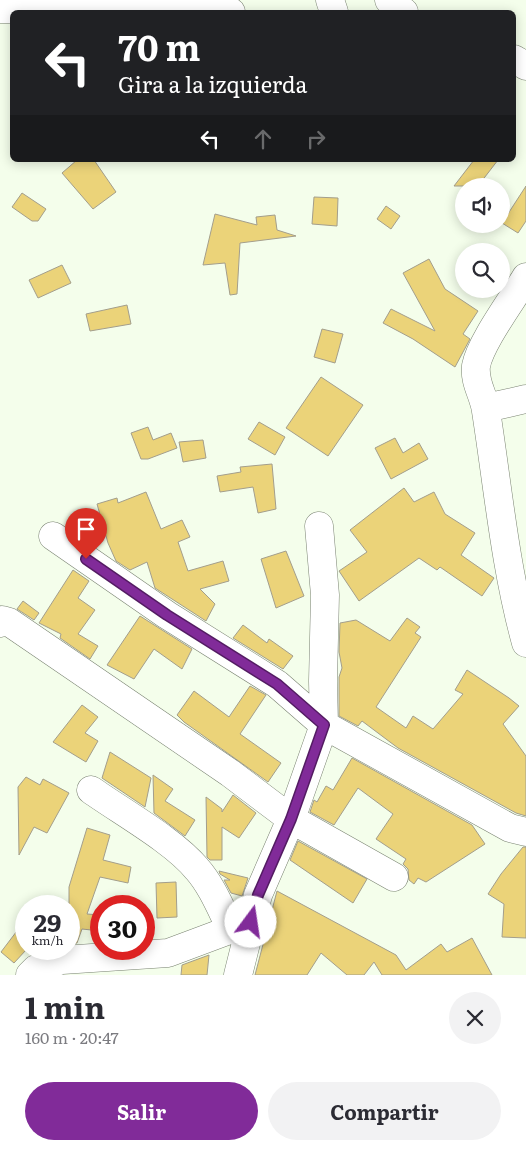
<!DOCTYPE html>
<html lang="es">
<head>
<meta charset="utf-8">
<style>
  body { margin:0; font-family:Literata,serif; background:#f2f2f3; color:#2b2b33; height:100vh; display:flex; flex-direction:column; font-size:19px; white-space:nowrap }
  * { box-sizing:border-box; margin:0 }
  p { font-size:16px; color:#7c7c81 }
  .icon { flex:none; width:28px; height:28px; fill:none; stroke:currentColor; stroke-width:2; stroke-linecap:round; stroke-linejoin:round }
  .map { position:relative; height:975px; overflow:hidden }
  .drawer { display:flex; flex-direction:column; background:#fff; flex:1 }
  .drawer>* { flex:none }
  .guide { position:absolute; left:10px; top:10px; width:506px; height:152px; border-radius:8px; box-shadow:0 2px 12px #0003; background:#202124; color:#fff; overflow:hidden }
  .fabs { position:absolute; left:455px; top:178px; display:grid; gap:10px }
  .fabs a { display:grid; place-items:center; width:55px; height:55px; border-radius:50%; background:#fff; box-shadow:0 2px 12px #0003; font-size:25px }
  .speed { position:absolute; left:15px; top:895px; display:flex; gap:10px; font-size:25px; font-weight:700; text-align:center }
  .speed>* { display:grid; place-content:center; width:65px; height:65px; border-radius:50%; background:#fff; box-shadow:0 2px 12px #0003; line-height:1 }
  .speed small { font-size:12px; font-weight:400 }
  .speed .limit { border:8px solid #d22; background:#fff; color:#111 }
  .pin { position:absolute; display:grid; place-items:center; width:42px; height:42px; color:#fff; margin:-51px -21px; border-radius:50% 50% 50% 0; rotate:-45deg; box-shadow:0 0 5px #0007 }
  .pin .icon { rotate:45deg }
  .me { position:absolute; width:55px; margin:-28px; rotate:14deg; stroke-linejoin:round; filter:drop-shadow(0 0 4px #0008) }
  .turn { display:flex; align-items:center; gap:18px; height:105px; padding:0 25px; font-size:22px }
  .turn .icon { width:65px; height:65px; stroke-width:2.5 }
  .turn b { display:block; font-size:35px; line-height:42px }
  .lanes { display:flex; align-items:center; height:48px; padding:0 25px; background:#0003; justify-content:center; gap:25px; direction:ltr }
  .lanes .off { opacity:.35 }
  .round { display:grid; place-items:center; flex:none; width:52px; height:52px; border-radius:26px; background:#f2f2f3 }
  .overview { display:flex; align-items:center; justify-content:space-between; height:85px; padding:0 25px }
  h1 { font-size:30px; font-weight:700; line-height:38px }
  .primary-button { display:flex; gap:10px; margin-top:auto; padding:10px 25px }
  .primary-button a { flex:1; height:58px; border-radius:30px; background:#812b99; color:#fff; font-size:20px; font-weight:700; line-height:58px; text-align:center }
  .primary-button a+a { background:#f2f2f3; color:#2b2b33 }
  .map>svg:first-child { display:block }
  .building { fill:#ebd379; stroke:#a39e8c }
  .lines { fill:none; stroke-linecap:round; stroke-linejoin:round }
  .minor-casing { stroke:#798271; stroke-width:29 }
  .minor { stroke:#fff; stroke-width:28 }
  .route-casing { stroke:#541c63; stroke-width:12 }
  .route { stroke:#812b99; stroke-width:9 }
</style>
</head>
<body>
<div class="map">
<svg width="526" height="975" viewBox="0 0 526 975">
  <rect width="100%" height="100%" fill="#f4feeb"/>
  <path class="building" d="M77,160h17l22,32 -23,17 -31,-36z
    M474,160h24l-20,26h-24z
    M526,186v35l-8,12 -16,-10z
    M22,193l24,16 -8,12h-6l-20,-14z
    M314,197l24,1 -1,28 -25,-2z
    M386,206l14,10 -9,13 -14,-10z
    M215,214l42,11 -1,-8 19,-2 2,15 19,6 -56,7 -3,51 -7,1 -5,-32 -22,2z
    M429,259l16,30 33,22 -15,23 7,5 -15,28 -42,-28 -30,-16 8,-14 44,22 -32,-58z
    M62,265l9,18 -33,15 -9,-18z
    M127,305l4,19 -41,7 -4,-17z
    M322,329l21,5 -8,29 -21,-6z
    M321,377l42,28 -35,51 -42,-28z
    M259,422l26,15 -10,18 -27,-16z
    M148,427l5,13 18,-7 6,15 -29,11h-7l-10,-26z
    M395,438l8,15 16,-10 9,16 -37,20 -16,-31z
    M203,440l3,18 -23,4 -4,-20z
    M272,464l4,45 -18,4 -5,-26 -33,5 -3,-16 24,-4 -1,-5z
    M404,488l10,14 20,-10 11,22 30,19 -14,22 33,23 -12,18 -42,-29 -3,3 -18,-12 -60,43 -20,-30 28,-19 -17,-22z
    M146,492l15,37 21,-9 8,17 -12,5 10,29 35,-10 6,20 -29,8 15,15 -9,17 -51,-33 -8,-26 -17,8 -14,-9 -8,-18 -11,-39 20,-6 1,5z
    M286,551l18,45 -28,12 -15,-49z
    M73,570l16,11 -11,17 17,12 -17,24 20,12 -8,13 -30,-21 1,-4 -22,-11z
    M23,601l16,12 -5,7 -17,-11z
    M140,616l52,33 -10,20 -28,-20 -20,30 -27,-14z
    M407,618l13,9 -5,6 6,4 -45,70 30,21 7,-12 20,13 30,-35 -8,-4 12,-20 42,28 10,8 -16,18 23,32v60l-10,-3 -118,-65 -36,-27 -4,5 -19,-10v-39l3,-9 -3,-16 1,-29 16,-3 34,21z
    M243,625l24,18 2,-4 24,17 -10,13 -50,-31z
    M250,686l16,9 -26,39 41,29 -13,19 -84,-60 -7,-7 17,-24 35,26z
    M82,705l16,12 -13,16 13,8 -12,21 -33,-20z
    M110,752l41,26 -6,29 -43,-29z
    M352,758l120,67 13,19 -59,38 -8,-4 -4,6 -5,-4 -1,-11 -5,-5 3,-5 -30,-20 17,-25 -35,-26 -24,37 -24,-13 4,-12 3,2 9,-16 7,4z
    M153,775l20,14 -8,12 30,19 -10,16 -31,-23z
    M26,777l14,8 3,-6 26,14 -22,40 -13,-6 -15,28 -1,-68z
    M233,795l23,18 -17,25 -17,-11v33h-12l-3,-3 -1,-60 16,12v3z
    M87,828l23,7 -7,25 28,7 -3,16 -28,-6 -13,37 14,1v16l-19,-2 -5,14 -8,1v-57z
    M298,841l69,38 -14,24 -63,-43z
    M523,847h3v91l-24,-1 2,-33 -16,-10 13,-20z
    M219,871l29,7 -6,18 -11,-3 -7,-13h6l-10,-6z
    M176,882l1,35 -20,1 -1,-35z
    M277,891l119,64 10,15 35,-26 6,8 25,-14 20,37h-110l-8,-13 -10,13h-17l-26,-22 -14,22h-52z
    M26,919v31l-12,13 -13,-11z
    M209,955l-2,20h-26l1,-10z"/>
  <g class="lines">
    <defs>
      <path id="minor" d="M330,0l4,12
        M389,0l15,12
        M0,9l92,3 62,-11 56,2 21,9
        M514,59l12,7
        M526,277c-13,22 -46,66 -50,89 -2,17 8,29 10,45 12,77 19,156 40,232
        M486,408l40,-9
        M53,536l114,79 110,69 47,41 186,103 16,4
        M0,623l2,-3 7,2 221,151 61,46 103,58
        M91,790c31,22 83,51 106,79 15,17 24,40 34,60
        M30,975l6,-6 26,-9 106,-7 83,-31
        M238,975l20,-80 33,-76 33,-94 -1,-44 2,-86 -6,-69"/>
    </defs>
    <use href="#minor" class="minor-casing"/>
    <use href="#minor" class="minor"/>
  </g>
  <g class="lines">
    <defs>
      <path id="route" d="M86,559l81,56 110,69 47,41 -33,94 -33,76 -7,27"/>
    </defs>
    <use href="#route" class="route-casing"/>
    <use href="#route" class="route"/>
  </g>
</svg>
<div class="fabs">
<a><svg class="icon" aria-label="sound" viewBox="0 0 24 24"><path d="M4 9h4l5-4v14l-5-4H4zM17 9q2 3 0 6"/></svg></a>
<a><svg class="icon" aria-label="search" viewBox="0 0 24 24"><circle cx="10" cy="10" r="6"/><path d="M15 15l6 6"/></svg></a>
</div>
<div class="speed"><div>29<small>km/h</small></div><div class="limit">30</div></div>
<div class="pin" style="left:86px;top:559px;background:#d93025"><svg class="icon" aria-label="arrive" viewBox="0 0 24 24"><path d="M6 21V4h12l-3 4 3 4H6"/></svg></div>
<svg class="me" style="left:251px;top:922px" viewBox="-20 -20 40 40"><circle r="19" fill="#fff"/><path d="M0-13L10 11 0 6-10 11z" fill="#812b99"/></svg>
<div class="guide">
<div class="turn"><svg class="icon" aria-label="left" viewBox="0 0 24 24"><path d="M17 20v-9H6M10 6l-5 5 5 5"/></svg><div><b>70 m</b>Gira a la izquierda</div></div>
<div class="lanes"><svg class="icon" aria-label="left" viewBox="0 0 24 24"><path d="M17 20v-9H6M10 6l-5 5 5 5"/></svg><svg class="icon off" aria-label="ahead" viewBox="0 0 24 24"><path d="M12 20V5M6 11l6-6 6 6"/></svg><svg class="icon off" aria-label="right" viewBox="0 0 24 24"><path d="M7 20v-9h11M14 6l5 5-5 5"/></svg></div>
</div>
</div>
<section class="drawer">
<div class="overview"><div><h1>1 min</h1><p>160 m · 20:47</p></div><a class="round"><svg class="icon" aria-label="close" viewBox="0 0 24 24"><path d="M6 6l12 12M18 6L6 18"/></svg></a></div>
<div class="primary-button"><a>Salir</a><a>Compartir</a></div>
</section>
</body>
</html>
